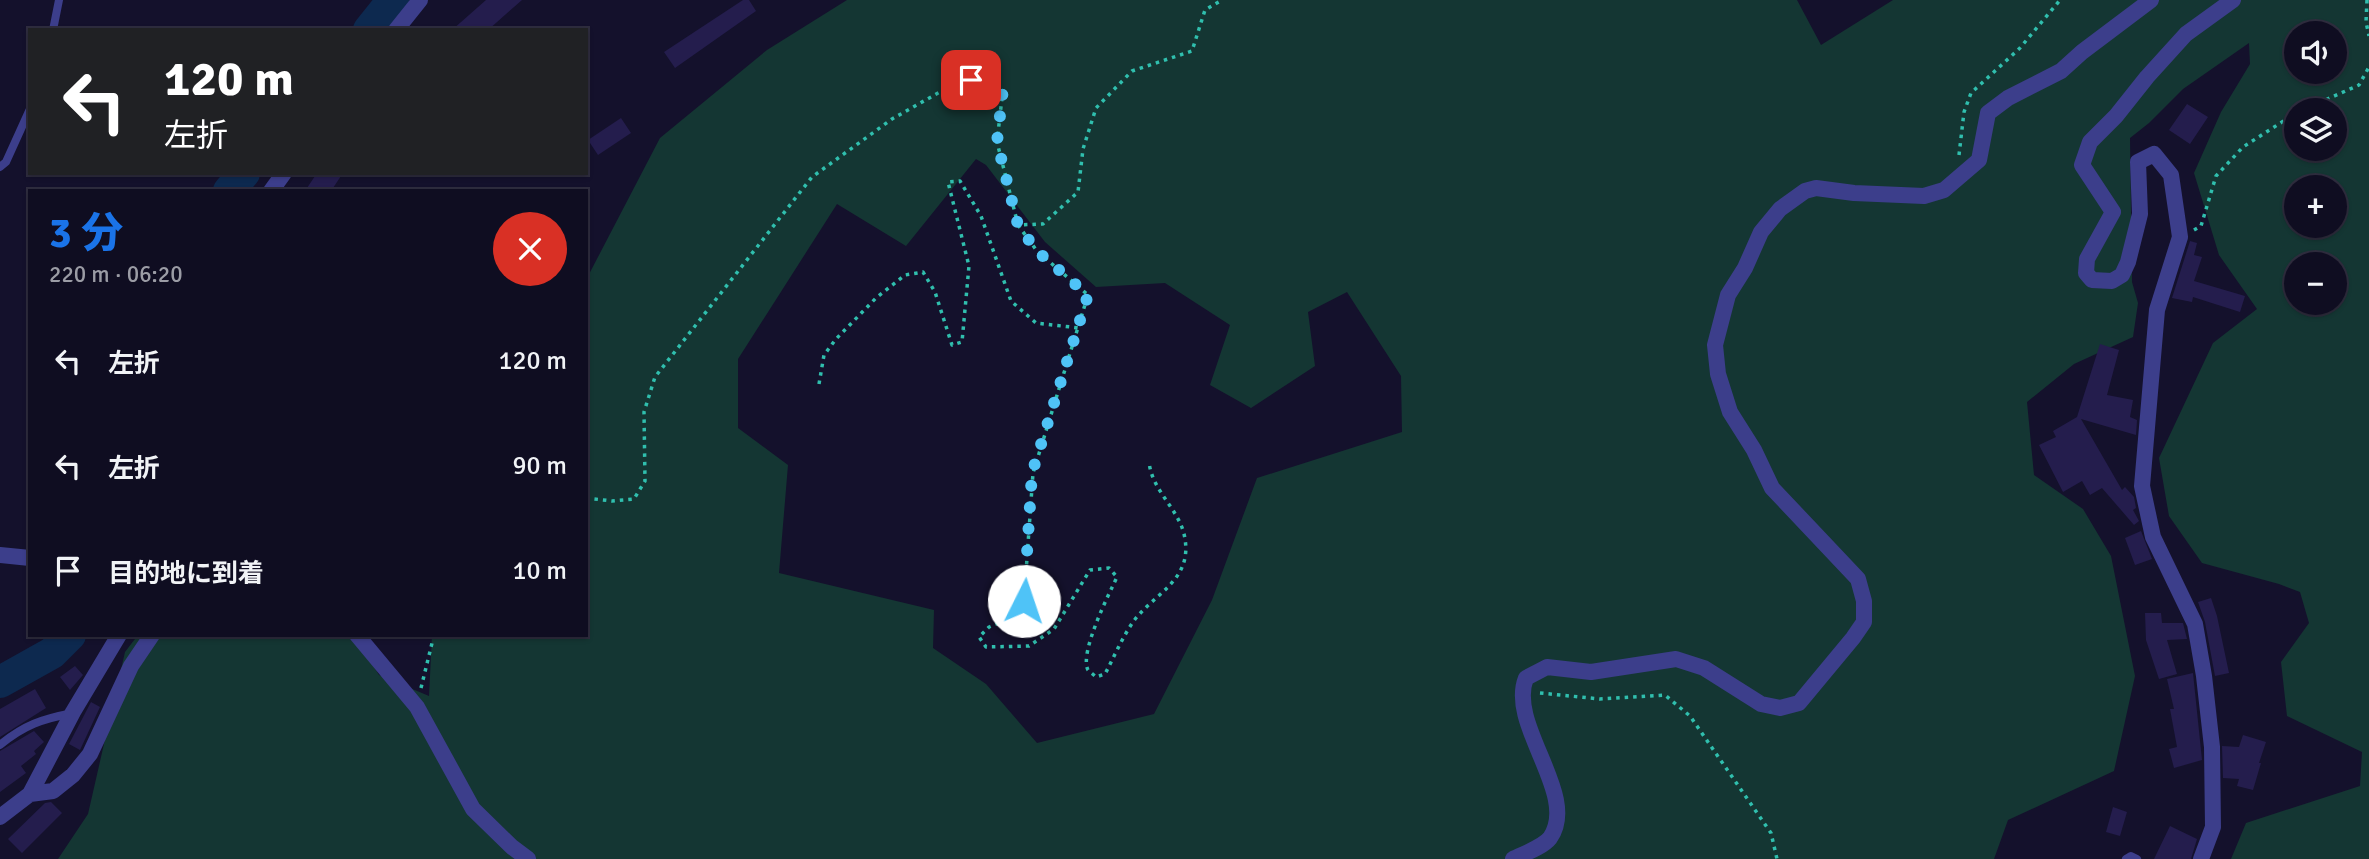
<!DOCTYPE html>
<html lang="ja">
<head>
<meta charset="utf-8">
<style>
  body { margin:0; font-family:Signika,"Noto Sans JP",sans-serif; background:#1d1b2e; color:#f1f3f6; height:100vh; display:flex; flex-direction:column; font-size:26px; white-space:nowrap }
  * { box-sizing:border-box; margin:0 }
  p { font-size:23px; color:#9b9ca5 }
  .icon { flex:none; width:38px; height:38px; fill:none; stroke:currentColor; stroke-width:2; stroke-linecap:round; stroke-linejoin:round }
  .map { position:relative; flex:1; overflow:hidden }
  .side { position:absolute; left:28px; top:189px; width:560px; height:448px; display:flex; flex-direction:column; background:#0f0d21; border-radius:0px; box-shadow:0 2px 5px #0004,0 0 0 2px #2f2d3f }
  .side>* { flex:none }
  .top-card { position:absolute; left:28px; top:28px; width:560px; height:147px; border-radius:0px; box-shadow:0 2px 5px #0004,0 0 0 2px #2f2d3f; background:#202124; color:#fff; overflow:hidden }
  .tools { position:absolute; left:2284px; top:21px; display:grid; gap:14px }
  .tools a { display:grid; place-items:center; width:63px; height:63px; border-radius:50%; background:#0f0d21; box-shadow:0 2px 5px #0004,0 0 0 2px #2f2d3f; font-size:35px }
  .pin { position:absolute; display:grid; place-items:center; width:60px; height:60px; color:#fff; margin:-30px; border-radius:14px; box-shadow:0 4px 10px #0006 }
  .me { position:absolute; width:77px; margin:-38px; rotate:4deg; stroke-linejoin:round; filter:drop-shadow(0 0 5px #0008) }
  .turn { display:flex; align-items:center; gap:24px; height:147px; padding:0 21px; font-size:32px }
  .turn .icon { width:91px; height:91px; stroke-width:2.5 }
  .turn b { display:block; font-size:49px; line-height:60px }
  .round { display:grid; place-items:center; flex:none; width:74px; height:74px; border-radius:37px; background:#1d1b2e }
  .head { display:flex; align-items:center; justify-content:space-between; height:119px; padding:0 21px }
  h1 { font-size:42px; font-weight:800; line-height:52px; color:#1a73e8 }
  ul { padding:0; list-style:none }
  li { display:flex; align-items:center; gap:21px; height:105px; padding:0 21px }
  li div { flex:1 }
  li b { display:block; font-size:26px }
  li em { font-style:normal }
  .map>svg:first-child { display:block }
  .green { fill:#143633; fill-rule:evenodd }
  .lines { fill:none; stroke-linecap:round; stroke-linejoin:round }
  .river { stroke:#0d294f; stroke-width:32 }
  .building { fill:#241d4d }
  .path { stroke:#30bfae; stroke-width:3.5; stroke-dasharray:3.5 5; stroke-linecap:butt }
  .service { stroke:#3c3e8b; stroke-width:8 }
  .minor { stroke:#3c3e8b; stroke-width:16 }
  .route { stroke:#4fc3f7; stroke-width:12; stroke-dasharray:0 21.6 }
</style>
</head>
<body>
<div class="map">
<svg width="2369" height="859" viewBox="0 0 2369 859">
  <rect width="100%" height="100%" fill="#14112c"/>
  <path class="green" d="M847,0h950l24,45 72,-45h476v859h-138l15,-36 114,-37 2,-34 -75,-36 -6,-54 28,-39 -9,-31 -21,-8 -77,-21 -33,-47 -10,-58 54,-115 44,-34 -38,-54 -25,-82 27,-61 29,-48 -1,-21 -66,46 -34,34 -19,15 2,144 6,21 -5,34 -59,27 -47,38 7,73 49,34 28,47 24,120 -21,95 -106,49 -14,39h-1936l30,-45 37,-162 13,-17h216l25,40 50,21 3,-61h154v-355l74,-142 107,-88zM2296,33h38v39h-38zM2296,110h38v39h-38zM976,159l10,6 59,77 51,45 69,-4 65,42 -20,60 41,23 64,-42 -7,-54 39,-20 54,84 1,56 -145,46 -45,122 -58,114 -117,29 -51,-59 -53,-36 1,-38 -155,-37 9,-108 -50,-37v-69l99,-155 69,42zM2296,187h38v39h-38zM2296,264h38v39h-38z"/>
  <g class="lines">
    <path class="river" d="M369,30l24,-30
      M229,191l15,-18
      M0,682l52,-29 18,-18"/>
  </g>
  <path class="building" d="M486,0h36l-34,30h-36z
    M743,0h6l7,11 -81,57 -11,-16z
    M2187,104l21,13 -18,27 -21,-14z
    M621,118l10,15 -33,22 -10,-15z
    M317,173h26l-12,18h-26z
    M2190,241l7,2 -3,12 8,2 -8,24 51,15 -5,16 -47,-15 -1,5 -20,-4z
    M2100,344l19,6 -12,45 26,5 -3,17 7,3 -1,15 -55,-16 41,71 3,-3 9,10 2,11 -3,2 6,11 -5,4 -32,-37 -12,7 -8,-14 -19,11 -24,-47 17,-8 -3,-6 24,-14z
    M2141,531l11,28 -17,6 -10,-27z
    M2211,598l6,18 12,57 -14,3 -10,-54 -7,-20z
    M2145,613h16l1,10h21l4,16 -20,1 10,34 -18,5 -13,-39z
    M75,666l8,9 -13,15 -10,-13z
    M2193,673l9,87 -28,8 -5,-19 8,-2 -7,-38h4l-7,-30z
    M35,689l11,19 -46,29v-28z
    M91,702l9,5 -20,43 -11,-6z
    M34,731l10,11 -10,9 2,3 -15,12 5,7 -26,19v-41z
    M2243,735l23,7 -7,21h2l-8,27 -16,-4 2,-7 -16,-1 -1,-32 17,1z
    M51,802l11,11 -40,40 -14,-14 37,-36z
    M2113,807l14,5 -7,24 -14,-4z
    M2170,826l27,13 -6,20h-37z"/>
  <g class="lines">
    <path class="path" d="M2367,0l-1,22 3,14
      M2303,110l56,-25 10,-18
      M1959,155l5,-43 7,-19 49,-45 40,-48
      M1018,225l19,26 51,44 -55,178 -9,128 -6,14 -29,12 -10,10 7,10 43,-1 25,-17 36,-59 19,-2 8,9c-8,17 -38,76 -29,93 1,1 7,6 8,7l9,-3c9,-17 17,-36 28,-52 20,-28 59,-41 52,-83 -4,-29 -34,-48 -36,-78
      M2194,230l7,-4 15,-50 27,-29 53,-34
      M819,384l5,-29 12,-16 40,-41 29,-23 18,-3 12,20 17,53 10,-3 7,-76 -21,-84 12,-1 21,35 30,85 25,22 43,5
      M586,498l26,3 22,-2 11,-18 -1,-69 11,-35 157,-200 80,-58 62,-35 34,-8 15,13 -6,53 21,83 25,-1 35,-32 5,-43 13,-41 36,-37 60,-20 13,-41 17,-10
      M421,688l13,-53
      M1540,693l60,6 65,-4 25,21 81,117 6,26"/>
    <path class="service" d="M53,30l6,-30
      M0,167l6,-5 24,-53
      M0,745c24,-20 42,-26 73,-32
      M2126,859l5,-3 6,3"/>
    <path class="minor" d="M396,30l24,-30
      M271,191l13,-18
      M0,555l30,3
      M357,635l60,72 56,102 39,38 16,12
      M30,794l23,-3 20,-16 17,-21 41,-88 21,-31
      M0,817l30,-23 43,-82 46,-77
      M1513,859c10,-5 30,-12 37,-21 30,-43 -43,-113 -24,-160l21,-11 44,5 85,-13 28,9 57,36 19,4 19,-5 54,-65 11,-16v-21l-6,-22 -86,-91 -18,-38 -24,-38 -12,-38 -3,-29 13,-50 17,-27 16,-36 19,-23 25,-18 11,-3 38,5 70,3 20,-6 35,-30 9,-47 20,-15 53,-27 21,-19 69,-52
      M2201,859l12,-32 -1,-80 -8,-71 -9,-52 -42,-87 -11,-51 15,-176 23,-73 -9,-62 -17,-21 -16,8 2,52 -12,48 -6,13 -10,6 -20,-1 -6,-7 1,-14 26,-47 -31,-47 8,-23 26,-26 31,-39 39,-43 47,-34"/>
  </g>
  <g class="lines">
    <path class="route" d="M971,80l17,-4 15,13 -6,53 21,83 19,26 51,44 -56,178 -8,128"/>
  </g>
</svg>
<div class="tools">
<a><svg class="icon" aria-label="sound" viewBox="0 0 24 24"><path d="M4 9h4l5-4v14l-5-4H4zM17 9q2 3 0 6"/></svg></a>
<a><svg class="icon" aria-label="layers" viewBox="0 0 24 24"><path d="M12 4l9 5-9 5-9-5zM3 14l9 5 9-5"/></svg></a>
<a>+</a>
<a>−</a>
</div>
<div class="pin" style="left:971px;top:80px;background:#d93025"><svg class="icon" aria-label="arrive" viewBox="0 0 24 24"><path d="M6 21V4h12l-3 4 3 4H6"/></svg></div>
<svg class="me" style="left:1024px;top:601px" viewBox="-20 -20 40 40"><circle r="19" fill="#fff"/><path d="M0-13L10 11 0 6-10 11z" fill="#4fc3f7"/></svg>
<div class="top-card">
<div class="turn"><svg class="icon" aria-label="left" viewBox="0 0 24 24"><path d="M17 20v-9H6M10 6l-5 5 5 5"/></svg><div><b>120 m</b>左折</div></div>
</div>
<section class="side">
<div class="head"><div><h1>3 分</h1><p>220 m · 06:20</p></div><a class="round" style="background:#d93025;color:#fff"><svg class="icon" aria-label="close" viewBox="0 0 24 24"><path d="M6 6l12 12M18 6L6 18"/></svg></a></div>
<ul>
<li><svg class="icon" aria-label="left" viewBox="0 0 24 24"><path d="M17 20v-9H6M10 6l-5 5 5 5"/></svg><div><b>左折</b></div><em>120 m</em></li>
<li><svg class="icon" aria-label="left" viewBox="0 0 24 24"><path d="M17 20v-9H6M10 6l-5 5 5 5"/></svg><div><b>左折</b></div><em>90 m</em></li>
<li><svg class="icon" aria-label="arrive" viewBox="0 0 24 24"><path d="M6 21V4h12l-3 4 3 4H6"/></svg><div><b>目的地に到着</b></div><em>10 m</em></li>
</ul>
</section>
</div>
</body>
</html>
